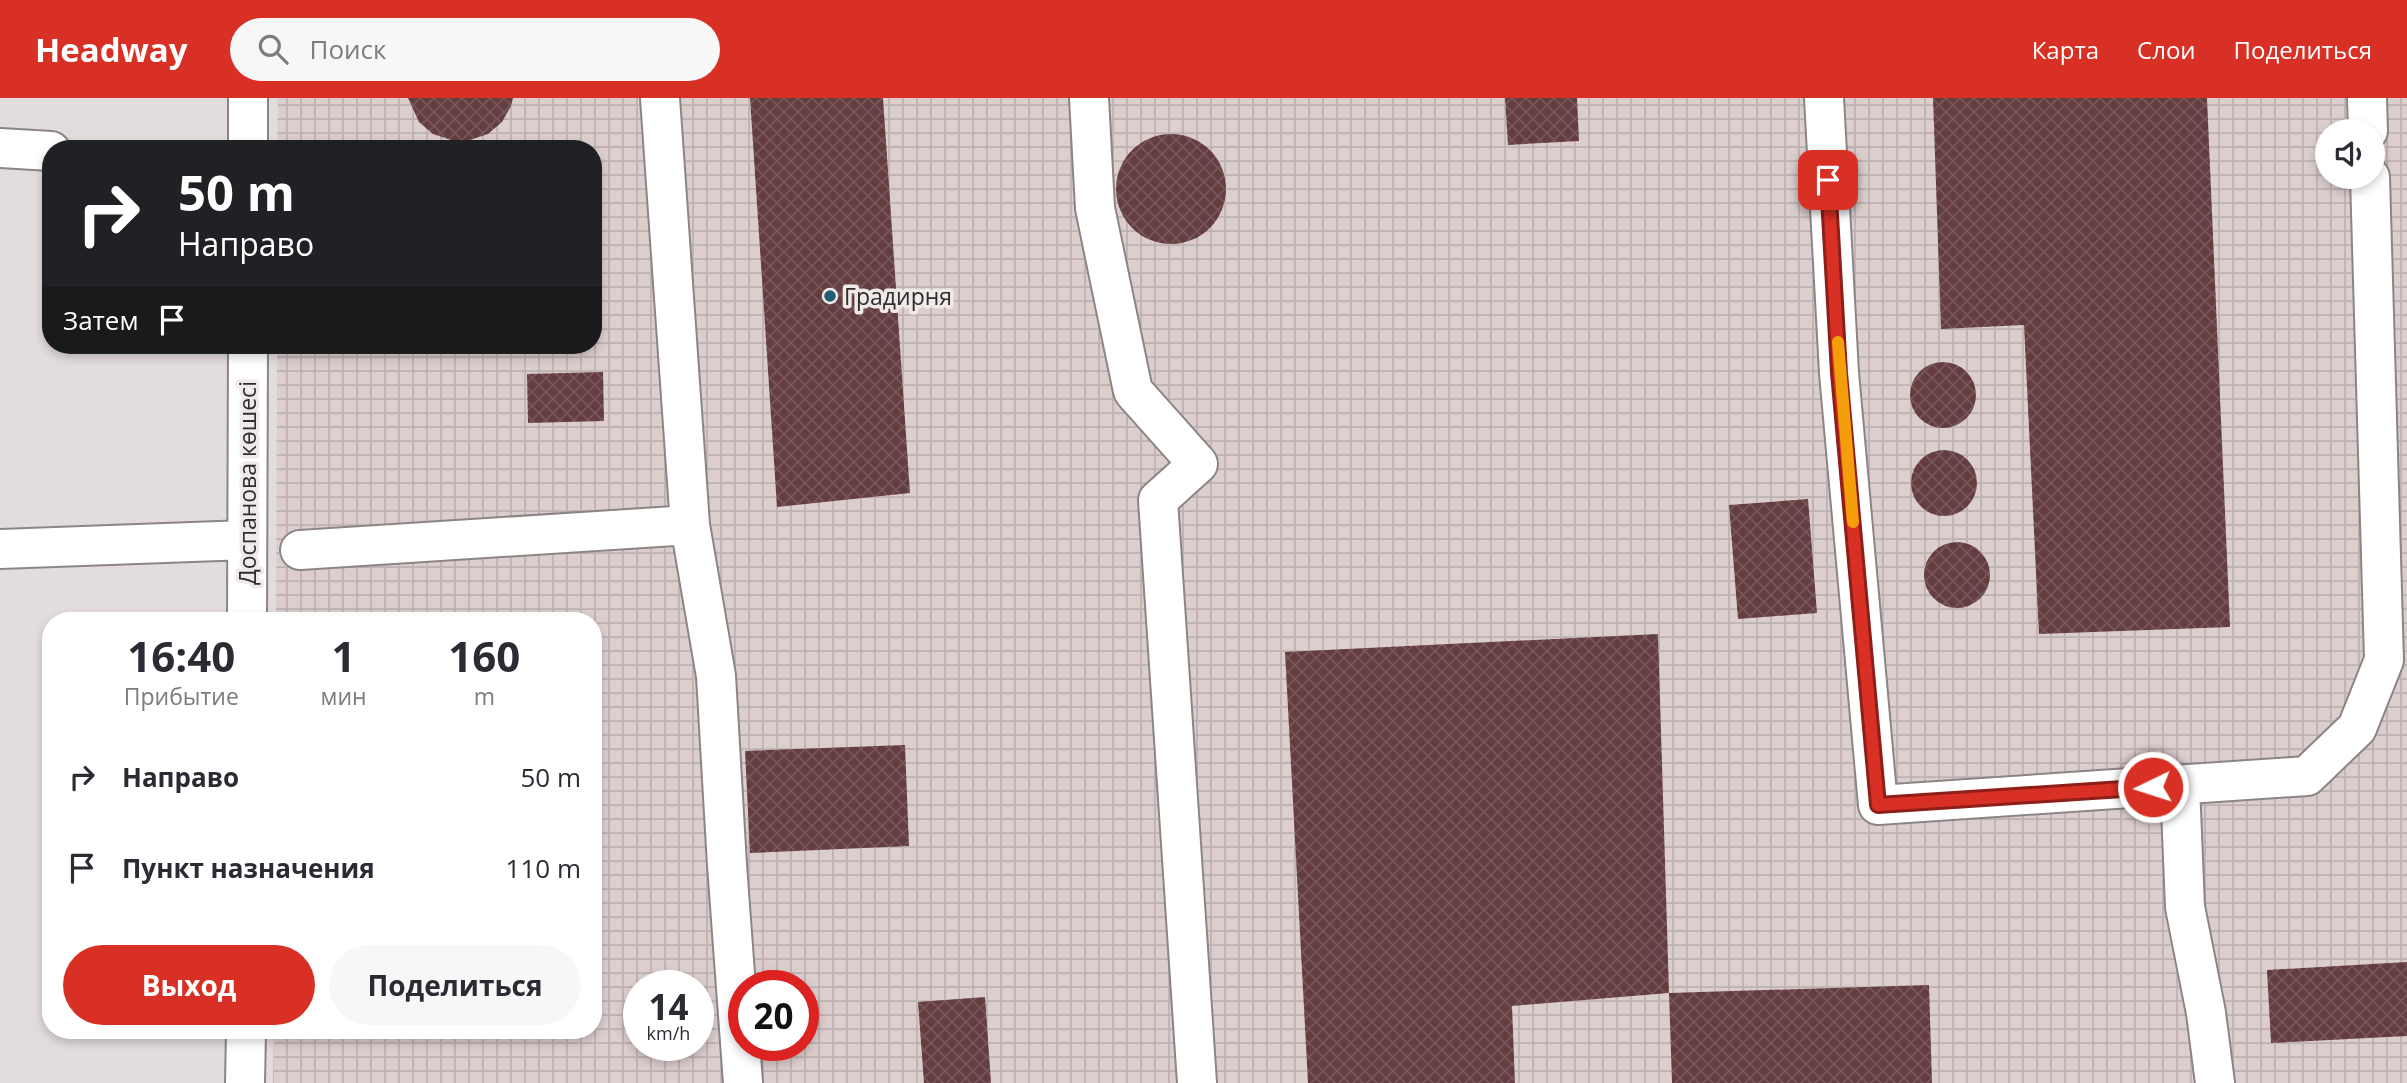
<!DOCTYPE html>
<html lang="ru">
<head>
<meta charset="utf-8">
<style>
  body { margin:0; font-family:"Open Sans",sans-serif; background:#f7f7f7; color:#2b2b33; height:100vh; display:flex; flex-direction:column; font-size:26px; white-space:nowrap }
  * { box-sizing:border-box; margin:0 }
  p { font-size:23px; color:#7c7c81 }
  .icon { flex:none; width:38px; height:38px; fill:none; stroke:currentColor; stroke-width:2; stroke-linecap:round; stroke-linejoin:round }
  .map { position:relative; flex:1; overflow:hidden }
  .side { position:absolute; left:42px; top:514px; width:560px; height:427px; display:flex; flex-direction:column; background:#fff; border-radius:28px; box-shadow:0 4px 10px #0003 }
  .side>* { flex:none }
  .top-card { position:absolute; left:42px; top:42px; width:560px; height:214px; border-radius:28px; box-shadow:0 4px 10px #0003; background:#202124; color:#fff; overflow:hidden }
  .tools { position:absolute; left:2315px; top:21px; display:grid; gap:14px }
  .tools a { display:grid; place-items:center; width:70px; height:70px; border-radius:50%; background:#fff; box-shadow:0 4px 10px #0003; font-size:35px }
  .speed { position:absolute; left:623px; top:872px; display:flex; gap:14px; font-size:35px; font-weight:700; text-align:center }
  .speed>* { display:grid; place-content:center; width:91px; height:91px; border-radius:50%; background:#fff; box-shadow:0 4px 10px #0003; line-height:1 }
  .speed small { font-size:18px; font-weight:400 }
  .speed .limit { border:10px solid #d22; background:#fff; color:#111 }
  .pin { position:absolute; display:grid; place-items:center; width:60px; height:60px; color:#fff; margin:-30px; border-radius:14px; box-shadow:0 4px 10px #0006 }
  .me { position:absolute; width:77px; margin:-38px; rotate:266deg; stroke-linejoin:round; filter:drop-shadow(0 0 5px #0008) }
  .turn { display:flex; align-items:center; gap:24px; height:147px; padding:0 21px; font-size:32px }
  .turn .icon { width:91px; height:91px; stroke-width:2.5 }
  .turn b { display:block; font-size:49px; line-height:60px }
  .then { display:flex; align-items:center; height:66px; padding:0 21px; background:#0003; gap:14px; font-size:26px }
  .eta { display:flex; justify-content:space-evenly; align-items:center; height:119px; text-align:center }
  .eta b { font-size:42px; font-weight:700; line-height:49px }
  .primary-button { display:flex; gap:14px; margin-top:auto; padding:14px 21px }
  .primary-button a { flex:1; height:80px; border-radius:42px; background:#d93025; color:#fff; font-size:28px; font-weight:700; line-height:80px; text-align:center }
  .primary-button a+a { background:#f7f7f7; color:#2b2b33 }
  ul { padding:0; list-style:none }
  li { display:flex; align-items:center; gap:21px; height:91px; padding:0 21px }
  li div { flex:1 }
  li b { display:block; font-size:26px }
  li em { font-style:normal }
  header { display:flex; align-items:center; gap:42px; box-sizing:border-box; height:98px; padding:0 35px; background:#d93025; color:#fff }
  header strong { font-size:33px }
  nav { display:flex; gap:38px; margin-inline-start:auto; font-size:24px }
  .search { width:490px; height:63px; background:#f7f7f7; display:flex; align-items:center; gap:18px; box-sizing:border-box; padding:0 24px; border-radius:38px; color:#7c7c81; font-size:26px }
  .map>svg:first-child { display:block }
  .industrial { fill:url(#industrial-grid); fill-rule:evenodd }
  .building { fill:url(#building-cross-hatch) }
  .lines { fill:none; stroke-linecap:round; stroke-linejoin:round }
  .minor-casing { stroke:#8c8586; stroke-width:42 }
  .minor { stroke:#fff; stroke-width:38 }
  .route-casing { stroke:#8d1f18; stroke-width:18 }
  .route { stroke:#d93025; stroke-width:12 }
  .slow { stroke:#f59e0b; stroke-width:12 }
  .poi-dot { fill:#1f5e74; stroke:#f0e9ea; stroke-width:2.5 }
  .labels { text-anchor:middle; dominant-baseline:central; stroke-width:7; stroke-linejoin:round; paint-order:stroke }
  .poi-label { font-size:23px; fill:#302d2d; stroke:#f0e9ea; text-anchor:start }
  .street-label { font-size:23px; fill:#302d2d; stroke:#f0e9ea }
</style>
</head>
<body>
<header>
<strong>Headway</strong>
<div class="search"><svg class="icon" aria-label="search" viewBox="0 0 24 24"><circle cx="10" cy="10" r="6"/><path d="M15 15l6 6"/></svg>Поиск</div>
<nav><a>Карта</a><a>Слои</a><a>Поделиться</a></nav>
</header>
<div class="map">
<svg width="2407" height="985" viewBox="0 0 2407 985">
  <defs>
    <pattern id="industrial-grid" width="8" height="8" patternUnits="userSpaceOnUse" patternTransform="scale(1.75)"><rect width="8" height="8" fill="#ddcece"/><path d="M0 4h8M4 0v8" fill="none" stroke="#beb1b1"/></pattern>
    <pattern id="building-cross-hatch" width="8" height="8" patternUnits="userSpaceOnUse" patternTransform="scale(1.75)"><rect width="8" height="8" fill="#643d3f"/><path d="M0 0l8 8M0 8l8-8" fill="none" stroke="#775759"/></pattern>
  </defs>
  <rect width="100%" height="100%" fill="#e3dcdc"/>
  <path class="industrial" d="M278,0h2129v985h-2134l1,-52h319v-410h-317l1,-276h316v-196h-316zM2328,33h45v46h-45zM639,887h59v60h-59zM744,887h59v60h-59z"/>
  <path class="building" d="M408,0h105l-2,8 -9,16 -14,12 -18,6h-19l-18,-6 -14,-12z
    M750,0h133l27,395 -133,14z
    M1505,0h72l2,43 -71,4z
    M1933,0h274l23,529 -191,7 -15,-309 -83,4z
    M1116 91a55 55 0 1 1 110 0a55 55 0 1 1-110 0Z
    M1910 297a33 33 0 1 1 66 0a33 33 0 1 1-66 0Z
    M603,274l1,49 -76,2 -1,-49z
    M1911 385a33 33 0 1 1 66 0a33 33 0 1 1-66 0Z
    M1808,401l9,114 -79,6 -9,-114z
    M1924 477a33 33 0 1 1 66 0a33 33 0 1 1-66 0Z
    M1658,536l11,359 -157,13 3,77h-207l-23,-431z
    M905,647l4,101 -159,7 -5,-102z
    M2407,864v74l-136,7 -4,-73z
    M1929,887l3,98h-260l-3,-90z
    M985,899l6,86h-67l-6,-81z"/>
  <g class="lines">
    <defs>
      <path id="minor" d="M1089,0l6,110 38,183 65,73 -40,36 39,583
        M1824,0l15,275 39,432 429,-29 50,-48 27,-68 -14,-483
        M2367,0l1,33
        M0,50l51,3
        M248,51v-51
        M690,427l26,151 11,189 16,218
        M0,451l247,-9
        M300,452l390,-25 -30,-427
        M247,523l1,-276
        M2180,687l5,122 21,106 9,70
        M245,985l1,-52"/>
    </defs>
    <use href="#minor" class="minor-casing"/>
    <use href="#minor" class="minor"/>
  </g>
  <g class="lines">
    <defs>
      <path id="route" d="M1828,82l11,193 39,432 275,-18"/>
    </defs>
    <use href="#route" class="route-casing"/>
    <use href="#route" class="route"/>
    <path class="slow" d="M1838,244l15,180"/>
  </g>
  <circle class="poi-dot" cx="830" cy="198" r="7"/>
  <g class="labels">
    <g class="poi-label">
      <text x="844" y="198">Градирня</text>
    </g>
    <g class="street-label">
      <text transform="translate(247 385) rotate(-90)">Доспанова көшесі</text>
    </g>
  </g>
</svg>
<div class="tools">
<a><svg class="icon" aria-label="sound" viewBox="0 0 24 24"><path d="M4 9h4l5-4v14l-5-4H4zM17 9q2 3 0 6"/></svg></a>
</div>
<div class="speed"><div>14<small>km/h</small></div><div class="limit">20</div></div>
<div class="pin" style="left:1828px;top:82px;background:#d93025"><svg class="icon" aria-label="arrive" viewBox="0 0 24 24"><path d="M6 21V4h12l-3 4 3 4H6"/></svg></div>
<svg class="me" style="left:2153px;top:689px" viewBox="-20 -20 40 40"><circle r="17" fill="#d93025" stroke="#fff" stroke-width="3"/><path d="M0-11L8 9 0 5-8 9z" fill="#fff"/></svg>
<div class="top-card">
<div class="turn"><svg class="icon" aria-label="right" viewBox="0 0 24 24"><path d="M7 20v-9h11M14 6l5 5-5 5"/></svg><div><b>50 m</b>Направо</div></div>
<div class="then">Затем<svg class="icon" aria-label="arrive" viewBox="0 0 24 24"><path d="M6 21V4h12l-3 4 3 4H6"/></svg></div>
</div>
<section class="side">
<div class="eta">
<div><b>16:40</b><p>Прибытие</p></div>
<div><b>1</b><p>мин</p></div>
<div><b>160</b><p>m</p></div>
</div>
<ul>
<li><svg class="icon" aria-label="right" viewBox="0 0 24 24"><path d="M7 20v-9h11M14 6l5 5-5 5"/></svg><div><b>Направо</b></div><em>50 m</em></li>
<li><svg class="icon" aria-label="arrive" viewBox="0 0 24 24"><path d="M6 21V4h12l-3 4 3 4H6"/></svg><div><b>Пункт назначения</b></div><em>110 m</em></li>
</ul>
<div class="primary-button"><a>Выход</a><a>Поделиться</a></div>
</section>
</div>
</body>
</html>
